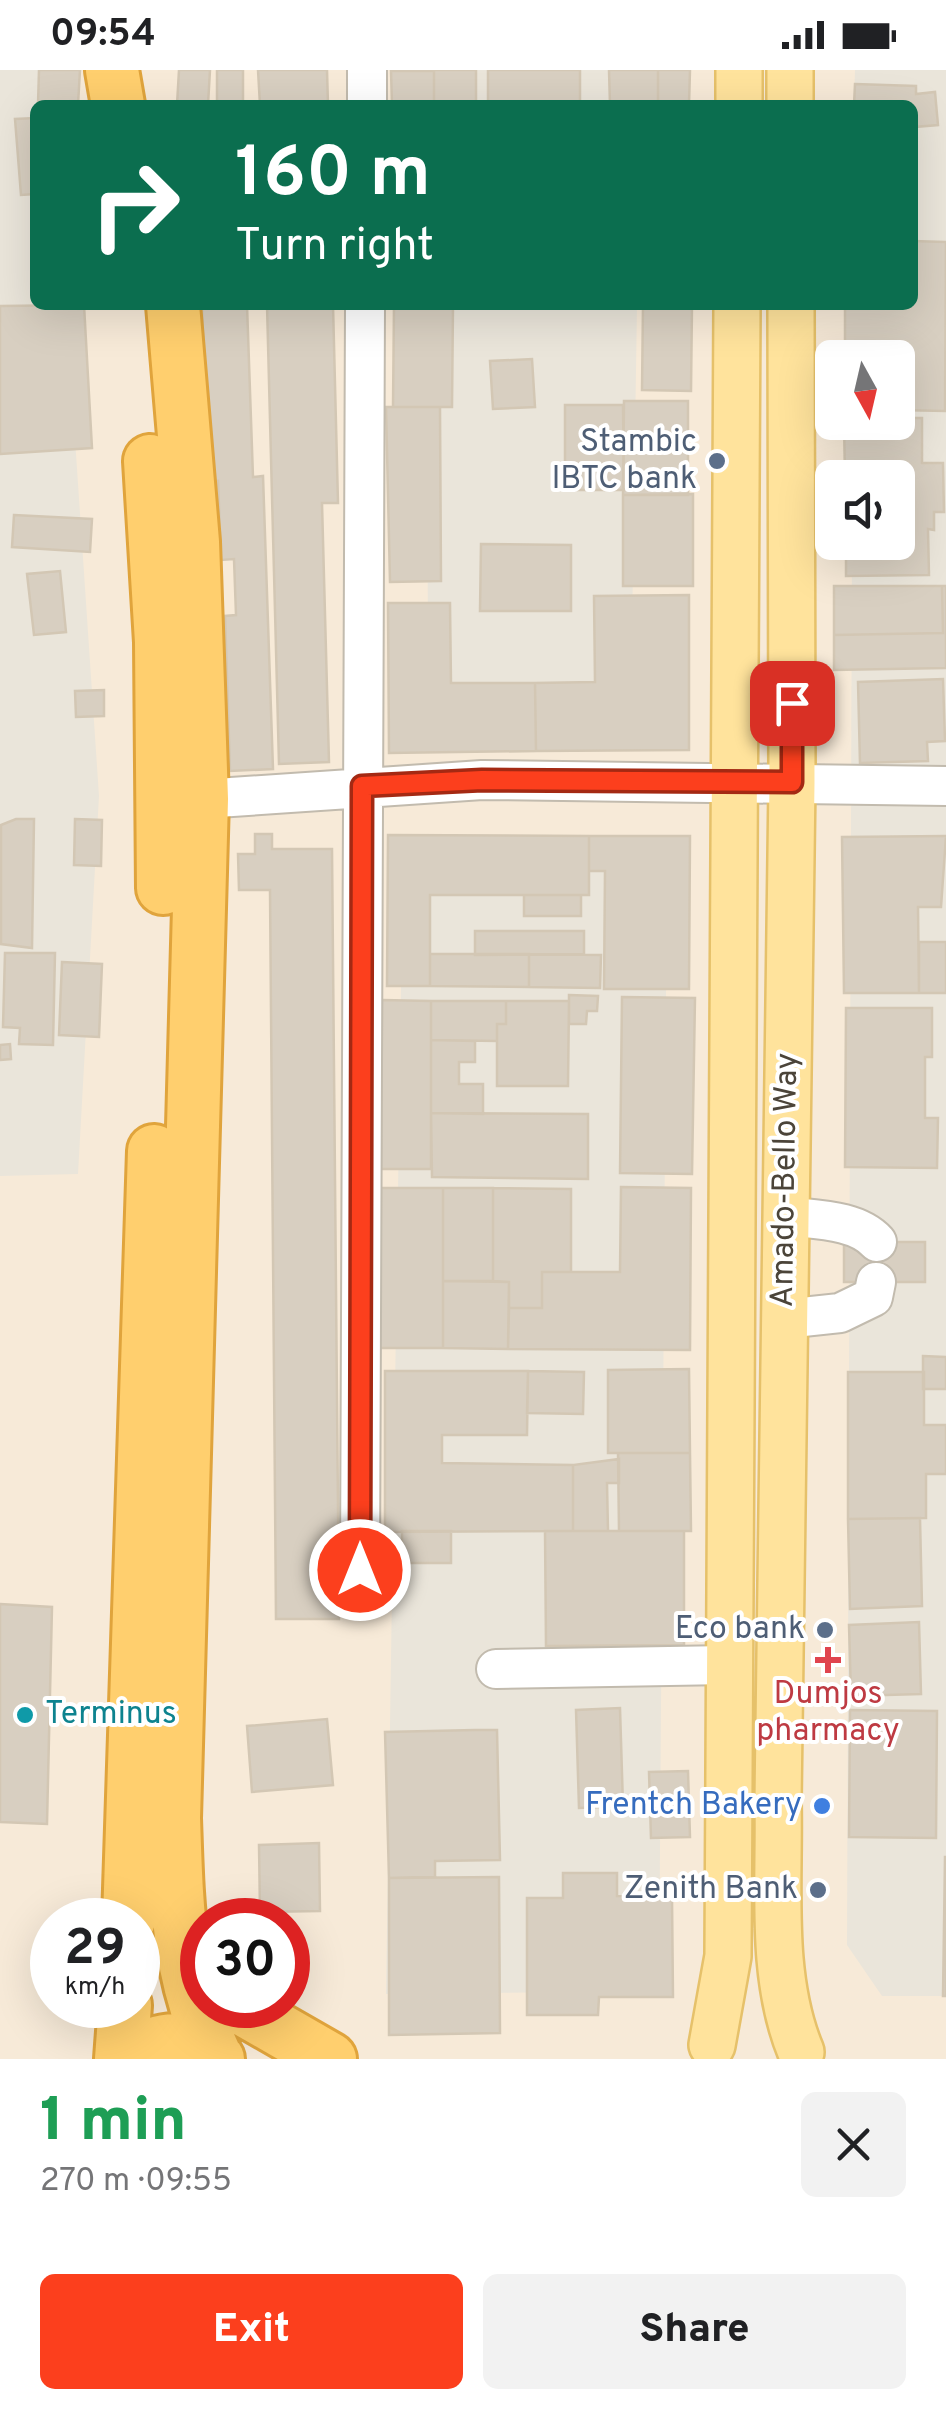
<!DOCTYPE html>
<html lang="en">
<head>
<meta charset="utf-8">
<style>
  body { margin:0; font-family:Overpass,sans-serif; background:#f2f2f2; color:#202124; height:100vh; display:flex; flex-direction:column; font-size:38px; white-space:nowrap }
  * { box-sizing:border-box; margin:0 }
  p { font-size:32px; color:#757577 }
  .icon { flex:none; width:55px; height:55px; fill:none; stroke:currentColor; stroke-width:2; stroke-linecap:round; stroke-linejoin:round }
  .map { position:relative; height:1989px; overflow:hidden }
  .sheet { display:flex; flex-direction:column; background:#fff; flex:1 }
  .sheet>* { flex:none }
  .hud { position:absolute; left:30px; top:30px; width:888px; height:210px; border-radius:15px; box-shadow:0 10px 40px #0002; background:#0b6e4f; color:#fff; overflow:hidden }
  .needle { width:65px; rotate:172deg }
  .buttons { position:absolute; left:815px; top:270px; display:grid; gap:20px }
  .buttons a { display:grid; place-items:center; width:100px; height:100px; border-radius:15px; background:#fff; box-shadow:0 10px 40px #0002; font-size:50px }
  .speed { position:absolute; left:30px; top:1828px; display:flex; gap:20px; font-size:50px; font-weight:700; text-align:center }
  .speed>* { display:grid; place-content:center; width:130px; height:130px; border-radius:50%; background:#fff; box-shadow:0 10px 40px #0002; line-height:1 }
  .speed small { font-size:25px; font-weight:400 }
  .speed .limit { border:15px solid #d22; background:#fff; color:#111 }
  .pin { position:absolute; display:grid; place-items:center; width:85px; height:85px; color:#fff; margin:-42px; border-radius:20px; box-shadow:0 5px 15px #0006 }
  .me { position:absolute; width:110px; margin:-55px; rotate:0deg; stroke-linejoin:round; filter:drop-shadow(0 0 8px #0008) }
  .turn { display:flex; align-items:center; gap:35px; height:210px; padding:0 40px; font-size:45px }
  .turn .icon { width:130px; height:130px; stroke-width:2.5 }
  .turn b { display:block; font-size:70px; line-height:85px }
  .round { display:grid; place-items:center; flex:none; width:105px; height:105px; border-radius:15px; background:#f2f2f2 }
  .overview { display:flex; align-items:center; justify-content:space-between; height:170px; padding:0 40px }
  h1 { font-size:60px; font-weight:800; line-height:75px; color:#1e9e55 }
  .button { display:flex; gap:20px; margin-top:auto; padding:20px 40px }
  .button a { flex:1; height:115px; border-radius:15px; background:#fc3f1d; color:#fff; font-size:40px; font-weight:800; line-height:115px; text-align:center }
  .button a+a { background:#f2f2f2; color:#202124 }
  .status { display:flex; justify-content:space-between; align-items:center; height:70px; padding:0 50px; background:#fff; direction:ltr }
  .status svg { height:28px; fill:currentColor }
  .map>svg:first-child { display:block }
  .residential { fill:#eae5da; fill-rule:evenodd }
  .commercial { fill:#f7ead8; fill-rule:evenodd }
  .building { fill:#d8cfc1; stroke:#d3c7b4; stroke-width:2.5 }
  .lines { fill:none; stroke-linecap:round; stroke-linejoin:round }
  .minor-casing { stroke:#c2bbae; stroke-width:42 }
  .major-casing { stroke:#e6c16a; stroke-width:50 }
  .highway-casing { stroke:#e0a43c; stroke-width:58 }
  .minor { stroke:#fff; stroke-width:38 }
  .major { stroke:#ffe39c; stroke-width:45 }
  .highway { stroke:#ffcf6e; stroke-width:52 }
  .route-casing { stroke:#a42913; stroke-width:25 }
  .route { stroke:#fc3f1d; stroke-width:18 }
  .service-dot { fill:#5c6f8a; stroke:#fff; stroke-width:4 }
  .health-dot { fill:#e0444e; stroke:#fff; stroke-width:4 }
  .culture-dot { fill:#0f9aa8; stroke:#fff; stroke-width:4 }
  .shop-dot { fill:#3f7fe0; stroke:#fff; stroke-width:4 }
  .labels { text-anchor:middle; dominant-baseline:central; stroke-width:8; stroke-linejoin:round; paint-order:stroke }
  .service-label { font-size:32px; fill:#4e5e75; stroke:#fff; text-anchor:end }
  .street-label { font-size:32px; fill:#4b4439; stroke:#fff }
  .health-label { font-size:32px; fill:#be3a42; stroke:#fff }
  .culture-label { font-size:32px; fill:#0d838f; stroke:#fff; text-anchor:start }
  .shop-label { font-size:32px; fill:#366cbe; stroke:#fff; text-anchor:end }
</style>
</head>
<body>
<div class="status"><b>09:54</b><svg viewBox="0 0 49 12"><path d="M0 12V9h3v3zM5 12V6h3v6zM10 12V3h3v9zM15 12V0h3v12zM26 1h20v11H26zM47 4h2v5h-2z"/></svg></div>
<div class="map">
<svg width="946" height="1989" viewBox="0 0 946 1989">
  <rect width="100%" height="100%" fill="#f6f3ec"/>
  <path class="residential" d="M0,0h946v1989h-946zM35,35h877v200h-877zM832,288h66v64h-66zM832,408h66v64h-66zM52,1850h86v85h-86zM202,1850h86v85h-86z"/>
  <path class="commercial" d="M40,0h386l1,35h-375z
    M640,0h215l-1,35h-214z
    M66,235h361l1,386 203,6 6,-392h216v52l-21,1v64l21,1v54l-21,1v64l20,1 -5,1402 35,51h64v63h-946v-237l47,2 5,-216 -52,-3v-429l78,-2 21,-378zM667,785l-8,1136 -273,3 17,-1138zM52,1850h86v85h-86zM202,1850h86v85h-86z"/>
  <path class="building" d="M39,0h41l-2,35h-40z
    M179,0h31l-2,35h-31z
    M217,0h26v35h-26z
    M258,0h69l1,35h-68z
    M476,0v35h-42v-35z
    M488,0h92v35h-92z
    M609,0h49v35h-48z
    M658,0h32l-1,35h-31z
    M391,1h43v34h-42z
    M855,14l61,2v8l19,-2 3,33 -23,2 1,26h-4v-48h-58z
    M35,48v76l-14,1 -6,-76z
    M912,171l34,1 -1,169 -47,-1v-52h-53v-53h67z
    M84,235l8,143 -92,6v-148z
    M202,235h45l6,172 10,-1 10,293 -43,2 -5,-155 11,-1 -2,-56 -13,1 -3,-79 -10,1z
    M267,235h66l5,198h-16l7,259 -50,2z
    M394,235h59l-1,102h-59z
    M643,235h49l-1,86 -49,-1z
    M532,289l3,48 -42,2 -3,-48z
    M624,331h64v94h-65z
    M565,335h58l1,85h-59z
    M386,337h54l1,174 -51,1z
    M898,348h24v45h21l1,49h-10v18l-6,-1 1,46 -83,1v-34h52v-64h-53l-1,-56h54z
    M693,424v92h-70v-91z
    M14,445l78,4 -2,33 -78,-5z
    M481,474l90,1v66h-91z
    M60,501l6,61 -32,3 -7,-61z
    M834,516h108l1,47 -109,2z
    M942,516h4v82l-112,2v-35l109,-2z
    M689,525v155l-153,1 -1,-68 60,-1 -1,-86z
    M388,533h62l1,80h84l1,68 -147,2z
    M943,609l2,62 -18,1 1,19 -68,2 -2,-81z
    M104,620v26l-28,1 -1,-26z
    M16,749h18l-2,129 -31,-4v-119z
    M75,749l27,1 -1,46 -27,-1z
    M255,764h17v15h60l7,770h-63l-6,-729h-31l-1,-36h17z
    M388,765l201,1v59h-159v91h-43z
    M589,766h101l-1,153h-85l1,-118h-16z
    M946,766l-5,71h-23l1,86h-75l-2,-156z
    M524,825h57v21h-57z
    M475,861h109v23l-109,1z
    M919,872h27v51h-27z
    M5,883h50l-2,92 -34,-1 1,-16 -17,-1z
    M430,884h99v33l-99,-1z
    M529,884l72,1 -1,33 -71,-1z
    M62,892l40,2 -3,73 -40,-2z
    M569,925l29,1 -1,15h-10l-1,13h-17z
    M622,927l73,1 -3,176 -72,-1z
    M382,930l49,1v168h-50z
    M431,931h75v23h-9v17l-66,-1z
    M506,931h63l-1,85h-71v-62h9z
    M846,938h86v49h-7v61h13l-1,50 -92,-1z
    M431,970l44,1v21h-16v22h24v30l-52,-1z
    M10,974l1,15 -11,1v-15z
    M431,1043l157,1v65l-156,-2z
    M621,1117l70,1 -1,162 -182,-1 1,-41h33v-36h78z
    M381,1118h62v160h-63z
    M443,1118h50v93h-50z
    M493,1118l78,1v83h-29v36h-33v-26l-16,-1z
    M844,1172h81v40h-81z
    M443,1211l66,1 -1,67 -65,-1z
    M923,1286l23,1v32h-23z
    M689,1299l1,84h-82v-83z
    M385,1301h143l-1,64h-85v28l131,2v66l-188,1z
    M528,1301l56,1 -1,42 -56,-1z
    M848,1302h76v53h22v49h-20v44l-78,1z
    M618,1383h72l1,78h-72z
    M619,1389v24h-12l1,48h-35v-66z
    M920,1448l2,88 -72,3 -2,-90z
    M402,1461h49v32h-49z
    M545,1461h139v114l-138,1z
    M0,1534l52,3 -5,217 -47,-2z
    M919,1552l2,72 -70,2 -2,-71z
    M620,1638l3,98 -44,2 -3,-98z
    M850,1640l87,1 -1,127 -87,-1z
    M327,1649l6,66 -81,7 -5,-66z
    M475,1660h22l3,130 -65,1v16l-46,1 -4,-146z
    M688,1701l2,66 -39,1 -2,-66z
    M319,1773l1,68 -60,1 -1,-67z
    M945,1787h1v139h-3z
    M563,1803h54v23l55,1 1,100h-74l-1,18h-71v-117h36z
    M499,1807l1,156 -111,2v-157z"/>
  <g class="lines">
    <defs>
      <path id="minor" d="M367,35v-35
        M202,729l280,-19 464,6
        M785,1146c30,4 71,3 92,26
        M784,1249l56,-6 33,-16 3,-15
        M360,1500l5,-1265
        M496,1599l232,-4"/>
      <path id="major" d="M790,0v35
        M739,35v-35
        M791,235l1,478 -14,1018c2,82 -9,175 23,251
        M712,1975l16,-89 9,-1651"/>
      <path id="highway" d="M112,0l6,35
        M173,235l20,237 9,257 -28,1019c3,87 3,156 41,237
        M150,391l11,181 2,246
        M129,1850l25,-769
        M236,1935l94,54
        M121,1989l4,-54
        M131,1989c26,-25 61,-25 87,0"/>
    </defs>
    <use href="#minor" class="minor-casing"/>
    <use href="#major" class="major-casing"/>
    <use href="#highway" class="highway-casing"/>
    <use href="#minor" class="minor"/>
    <use href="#major" class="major"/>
    <use href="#highway" class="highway"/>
  </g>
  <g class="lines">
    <defs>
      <path id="route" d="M360,1500l2,-784 120,-6 310,2v-79"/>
    </defs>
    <use href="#route" class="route-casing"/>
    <use href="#route" class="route"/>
  </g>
  <g class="service-dot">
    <circle cx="717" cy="391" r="10"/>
    <circle cx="825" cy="1560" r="10"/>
    <circle cx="818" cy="1820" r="10"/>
  </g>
  <path class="health-dot" d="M823 1575h10v10h10v10h-10v10h-10v-10h-10v-10h10z"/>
  <circle class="culture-dot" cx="25" cy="1645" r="10"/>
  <circle class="shop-dot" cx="822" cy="1736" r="10"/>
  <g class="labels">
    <g class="service-label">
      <text x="697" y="373">Stambic<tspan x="697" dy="37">IBTC bank</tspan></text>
      <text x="805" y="1560">Eco bank</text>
      <text x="798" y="1820">Zenith Bank</text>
    </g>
    <g class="street-label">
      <text transform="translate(786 1110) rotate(-89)">Amado-Bello Way</text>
    </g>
    <g class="health-label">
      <text x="828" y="1625">Dumjos<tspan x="828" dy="37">pharmacy</tspan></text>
    </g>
    <g class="culture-label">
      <text x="45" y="1645">Terminus</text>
    </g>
    <g class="shop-label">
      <text x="802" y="1736">Frentch Bakery</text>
    </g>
  </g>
</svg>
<div class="buttons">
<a><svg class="needle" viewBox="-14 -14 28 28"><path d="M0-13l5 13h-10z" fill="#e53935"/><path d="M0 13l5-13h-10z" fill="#757577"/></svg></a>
<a><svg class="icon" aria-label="sound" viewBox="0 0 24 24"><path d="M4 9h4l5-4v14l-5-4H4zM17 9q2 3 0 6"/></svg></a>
</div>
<div class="speed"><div>29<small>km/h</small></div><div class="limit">30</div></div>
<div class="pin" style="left:792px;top:633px;background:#d93025"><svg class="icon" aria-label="arrive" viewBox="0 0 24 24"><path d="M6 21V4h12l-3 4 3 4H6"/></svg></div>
<svg class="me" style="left:360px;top:1500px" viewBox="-20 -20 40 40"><circle r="17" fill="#fc3f1d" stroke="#fff" stroke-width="3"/><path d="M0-11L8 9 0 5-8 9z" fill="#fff"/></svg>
<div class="hud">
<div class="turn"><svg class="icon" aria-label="right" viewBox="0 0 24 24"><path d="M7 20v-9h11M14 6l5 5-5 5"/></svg><div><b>160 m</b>Turn right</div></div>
</div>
</div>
<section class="sheet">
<div class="overview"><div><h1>1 min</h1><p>270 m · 09:55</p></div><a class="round"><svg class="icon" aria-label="close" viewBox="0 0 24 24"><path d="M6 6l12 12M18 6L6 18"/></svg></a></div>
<div class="button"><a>Exit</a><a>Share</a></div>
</section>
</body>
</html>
